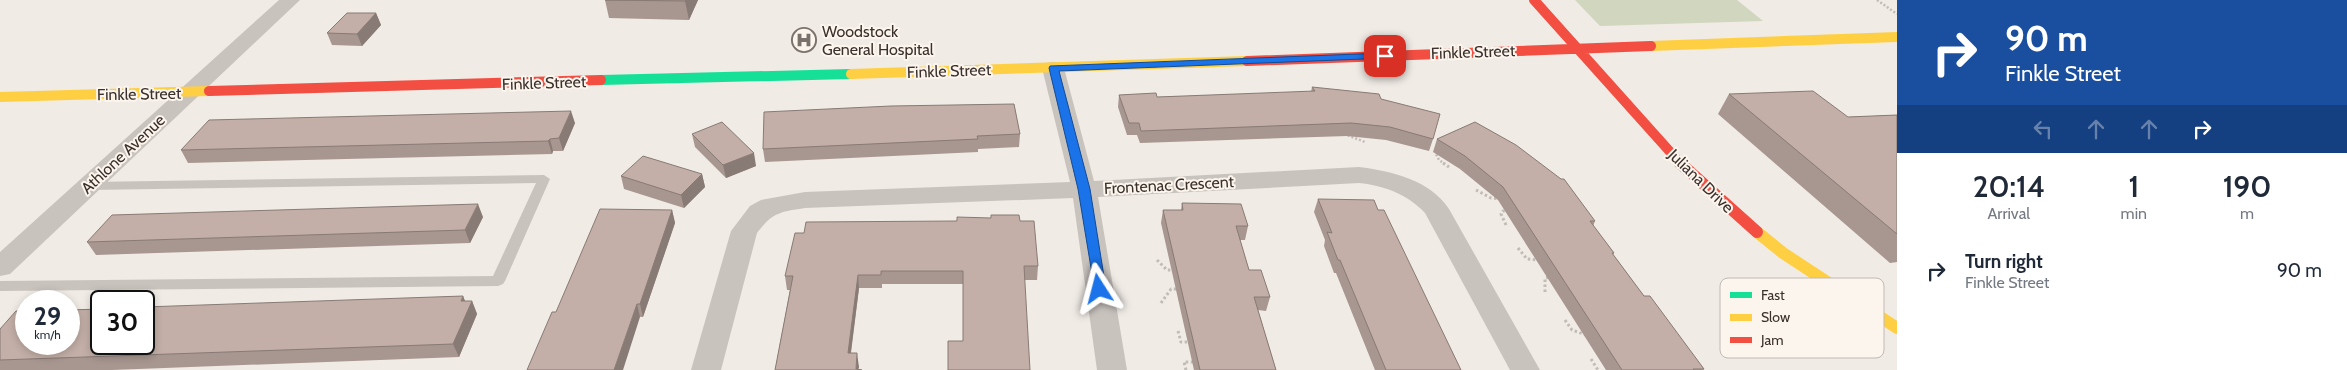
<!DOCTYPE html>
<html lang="en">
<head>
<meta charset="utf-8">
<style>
  body { margin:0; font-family:Cabin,sans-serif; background:#f6f6f7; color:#1f2937; height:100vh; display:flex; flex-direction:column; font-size:19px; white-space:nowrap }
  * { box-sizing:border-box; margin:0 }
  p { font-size:16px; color:#747a83 }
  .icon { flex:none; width:28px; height:28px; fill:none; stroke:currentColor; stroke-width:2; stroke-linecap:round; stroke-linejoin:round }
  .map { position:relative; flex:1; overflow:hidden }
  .side { display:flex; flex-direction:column; background:#fff; width:450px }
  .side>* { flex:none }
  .hud { background:#1a4fa0; color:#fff; overflow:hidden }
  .speed { position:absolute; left:15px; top:290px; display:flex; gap:10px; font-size:25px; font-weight:700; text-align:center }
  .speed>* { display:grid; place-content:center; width:65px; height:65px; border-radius:50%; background:#fff; box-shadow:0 2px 8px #0003; line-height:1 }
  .speed small { font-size:12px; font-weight:400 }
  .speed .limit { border:2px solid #111; border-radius:8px; background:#fff; color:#111 }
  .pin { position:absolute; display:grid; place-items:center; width:42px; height:42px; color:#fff; margin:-21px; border-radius:10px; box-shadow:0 2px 8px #0006 }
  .me { position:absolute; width:55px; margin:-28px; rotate:351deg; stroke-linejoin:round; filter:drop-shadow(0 0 4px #0008) }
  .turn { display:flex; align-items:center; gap:18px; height:105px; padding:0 25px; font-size:22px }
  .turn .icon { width:65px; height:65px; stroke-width:2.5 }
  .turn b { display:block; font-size:35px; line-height:42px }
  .lanes { display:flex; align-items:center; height:48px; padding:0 25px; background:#0003; justify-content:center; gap:25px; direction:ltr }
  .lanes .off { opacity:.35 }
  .eta { display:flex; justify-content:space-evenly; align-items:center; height:85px; text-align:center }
  .eta b { font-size:30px; font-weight:600; line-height:35px }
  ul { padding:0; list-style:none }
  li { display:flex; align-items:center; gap:15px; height:65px; padding:0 25px }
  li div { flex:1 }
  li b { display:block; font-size:19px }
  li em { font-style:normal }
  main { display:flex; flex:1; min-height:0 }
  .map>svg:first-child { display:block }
  .green { fill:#d1d6bf }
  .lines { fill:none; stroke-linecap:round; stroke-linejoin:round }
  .path-far1 { stroke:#c2bbb6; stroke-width:2.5; stroke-dasharray:2 2; stroke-linecap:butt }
  .path { stroke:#c2bbb6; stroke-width:3; stroke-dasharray:2.5 2.5; stroke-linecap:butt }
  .lane { fill:#c9c3be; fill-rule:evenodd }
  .street { fill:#c9c3be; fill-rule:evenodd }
  .fast { stroke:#16e098; stroke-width:10 }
  .slow-far1 { stroke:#ffcf43; stroke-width:10 }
  .slow { stroke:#ffcf43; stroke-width:12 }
  .jam-far1 { stroke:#f24e42; stroke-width:10 }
  .jam { stroke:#f24e42; stroke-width:12 }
  .wall { fill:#a89690 }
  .shaded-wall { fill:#887a75 }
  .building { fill:#c3afa7; stroke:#887a75 }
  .route { fill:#1a73e8; stroke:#114b97 }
  .labels { text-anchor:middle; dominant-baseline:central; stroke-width:4; stroke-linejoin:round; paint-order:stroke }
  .poi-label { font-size:16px; fill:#3b302b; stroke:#fbf5ee; text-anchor:start }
  .street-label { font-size:16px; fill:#3b302b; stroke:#fbf5ee }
  .key { fill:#fbf5ee; stroke:#c1bab4; stroke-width:1 }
  .key-label { font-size:14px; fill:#3b302b }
</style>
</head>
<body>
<main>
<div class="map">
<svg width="1897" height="370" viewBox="0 0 1897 370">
  <rect width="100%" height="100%" fill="#f0ebe5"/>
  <path class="green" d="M1575,0h162l26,21 -163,5z"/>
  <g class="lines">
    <path class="path-far1" d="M1877,0l20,14
      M1344,134l21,8
      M1439,152l-3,2 3,6 6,4"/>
    <path class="path" d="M1443,163l6,4
      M1476,190l15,8 9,1
      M1506,225l-5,-11 2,-3h4
      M1518,248l9,11 13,1
      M1157,260l10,10h8
      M1545,292v-14l6,-1
      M1161,303l10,-14h8
      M1565,320l7,10 14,5
      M1178,331l3,11h9
      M1591,359l7,11
      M1186,370l-2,-8h11"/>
    <path class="lane" d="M544,175l6,4 -45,102 -2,3 -5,2 -498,5v-10l493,-5 43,-93 -447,7 -6,-4 6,-4z"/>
    <path class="street" d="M279,0h21l-290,274 -10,2v-24z
      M1053,62l8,1 3,5 30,113 265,-14c33,4 71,13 90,42l91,161h-30l-85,-157c-18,-19 -40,-27 -66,-30l-261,14 29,173h-30l-24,-172 -268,10c-25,4 -32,4 -48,25l-36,137h-30l40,-139 19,-25 11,-6 44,-8 265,-10 -28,-114 3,-5z"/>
    <path class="fast" d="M601,80l250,-6"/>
    <path class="slow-far1" d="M1651,46l246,-9
      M851,74l396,-13
      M0,97l209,-6"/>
    <path class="slow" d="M1757,232l26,21 114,75"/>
    <path class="jam-far1" d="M1534,0l147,164
      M1247,61l404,-15
      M209,91l392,-11"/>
    <path class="jam" d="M1680,163l77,69"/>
  </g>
  <path class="wall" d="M605,0h93l-9,20 -80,-2z
    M376,13l5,12 -19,21 -30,-1 -5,-12z
    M1312,87l69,12 52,40 -4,12 -43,-11 -39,-4 -207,7 -3,-8h-10l-9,-28 1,-12 38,2 154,-5z
    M1729,94l119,23 49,-2v147l-7,1 -172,-149z
    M1014,104l6,30 -1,13 -41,2v3l-213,10 -2,-13z
    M575,123l-12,28h-10l-1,3 -364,9 -7,-13z
    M692,134l64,32 -30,12 -31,-31z
    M1437,139l158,82 -2,5 21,27 -1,2 31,41 60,73 -1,1h-97l-108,-170 -38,-31 -27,-17z
    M702,174l3,13 -21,21 -60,-19 -3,-13z
    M1318,199l143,171h-86l-39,-97h-2l-10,-27 1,-6 -11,-28z
    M1182,203l66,23 -3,14h-5l9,30 21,27 -4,14 -8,-1 18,60h-82l-33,-147 2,-13h18z
    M672,210l3,13 -32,94 -87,-5z
    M483,217l-13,26 -374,12 -9,-13z
    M1020,221l18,45 -1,14h-12l-62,4h-81v4h-23l-8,65 8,14 -1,2 -83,1 15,-80h-3l-2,-14 19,-43z
    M463,296l2,5h7l5,13 -18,43 -347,13h-112v-41z"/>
  <path class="shaded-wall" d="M686,0h12l-9,20 -4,-19z
    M376,13l5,12 -19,21 -5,-12z
    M571,111l4,12 -12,28 -4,-13z
    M550,139l3,12 -1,3 -4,-13z
    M754,153l2,13 -30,12 -3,-13z
    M702,174l3,13 -21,21 -3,-13z
    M478,204l5,13 -13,26 -5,-13z
    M672,210l3,13 -32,94 -3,-13z
    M858,275l1,13 -10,78 -1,-13z
    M463,296l5,13 4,-8 5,13 -18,43 -6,-13z
    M637,304l3,13 -17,53h-9z
    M857,353l2,14 -1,3h-2z"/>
  <path class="building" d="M605,0h81l-1,1z
    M347,13h29l-19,21 -30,-1z
    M1312,87l67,7 2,5 59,15 -7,25 -43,-12 -39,-4 -210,8 -2,-8h-10l-10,-28 37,-2 1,4 158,-6z
    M1813,91l35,26 49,-2v119l-168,-140z
    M1014,104l6,30 -43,2 1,3 -215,10 1,-37 127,-6z
    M571,111l-12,27 -9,1 -2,2 -367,9 28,-30z
    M722,122l32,31 -31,12 -31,-31z
    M1475,122l41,23 45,34h3l31,42h-5l24,32h-2l32,43h6l54,73h-11l1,1h-72l-119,-183 -38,-31 -28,-17z
    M643,156l59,18 -21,21 -60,-19z
    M1318,199l56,1 4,10h6l77,160h-75l-46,-110h-2l-11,-28 5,1z
    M1182,203l59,1 7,22h-12l13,44h12l9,27h-16l22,73h-76l-37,-160h20z
    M478,204l-13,26 -378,12 25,-27z
    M600,209l72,1 -32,94h-3l-23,66h-87l25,-58h4z
    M991,215h28l1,6h14l4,45h-14l6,104h-82v-29h15v-70h-82v4h-23l-10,78h9l-1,16 6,1h-87l18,-94h-8l10,-43h9l2,-11 151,-1v-4l34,1z
    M463,296l-2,5h11l-19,43 -453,16v-31l16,-18h10v33h43v-34l32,-1v35h43v-37z"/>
  <path class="route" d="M1385,53l5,3 -1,2 -330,13 31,118 16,100 -2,3h-9l-17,-103 -29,-121 1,-2z"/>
  <defs>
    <symbol id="hospital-ring" viewBox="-11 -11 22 22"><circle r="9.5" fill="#fbf5ee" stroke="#7a716c" stroke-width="1.5"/><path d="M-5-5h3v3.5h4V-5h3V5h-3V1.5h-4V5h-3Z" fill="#7a716c"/></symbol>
  </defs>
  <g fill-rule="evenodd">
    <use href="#hospital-ring" x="790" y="26" width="28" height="28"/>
  </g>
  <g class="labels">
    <g class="poi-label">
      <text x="822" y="31">Woodstock<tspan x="822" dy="18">General Hospital</tspan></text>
    </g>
    <g class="street-label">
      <text transform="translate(1473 52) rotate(-2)">Finkle Street</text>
      <text transform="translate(949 71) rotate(-2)">Finkle Street</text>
      <text transform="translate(544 83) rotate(-2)">Finkle Street</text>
      <text transform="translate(139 94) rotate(-1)">Finkle Street</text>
      <text transform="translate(123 154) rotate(-43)">Athlone Avenue</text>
      <text transform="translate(1701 181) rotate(44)">Juliana Drive</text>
      <text transform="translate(1169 185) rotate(-3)">Frontenac Crescent</text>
    </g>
  </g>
  <rect x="1720" y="278" width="164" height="80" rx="8" class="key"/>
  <rect x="1730" y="292" width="22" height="6" fill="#16e098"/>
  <rect x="1730" y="314" width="22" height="7" fill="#ffcf43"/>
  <rect x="1730" y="337" width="22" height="6" fill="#f24e42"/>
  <g class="key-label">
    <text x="1761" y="300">Fast</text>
    <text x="1761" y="322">Slow</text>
    <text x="1761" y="345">Jam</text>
  </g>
</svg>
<div class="speed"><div>29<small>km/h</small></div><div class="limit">30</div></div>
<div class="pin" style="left:1385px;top:56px;background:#d93025"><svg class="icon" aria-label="arrive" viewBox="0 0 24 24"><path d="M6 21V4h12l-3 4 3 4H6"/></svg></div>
<svg class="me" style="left:1099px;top:289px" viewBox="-20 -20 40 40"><path d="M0-17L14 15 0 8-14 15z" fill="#1a73e8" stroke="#fff" stroke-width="4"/></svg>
</div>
<section class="side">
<div class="hud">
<div class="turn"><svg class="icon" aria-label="right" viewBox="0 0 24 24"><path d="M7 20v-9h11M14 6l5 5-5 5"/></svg><div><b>90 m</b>Finkle Street</div></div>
<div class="lanes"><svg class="icon off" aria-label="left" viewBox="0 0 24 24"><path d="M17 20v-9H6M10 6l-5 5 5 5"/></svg><svg class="icon off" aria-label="ahead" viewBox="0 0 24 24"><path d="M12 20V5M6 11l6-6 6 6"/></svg><svg class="icon off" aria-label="ahead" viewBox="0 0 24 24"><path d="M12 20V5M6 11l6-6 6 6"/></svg><svg class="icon" aria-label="right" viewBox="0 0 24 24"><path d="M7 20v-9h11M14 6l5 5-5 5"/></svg></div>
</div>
<div class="eta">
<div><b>20:14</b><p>Arrival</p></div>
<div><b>1</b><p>min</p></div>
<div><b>190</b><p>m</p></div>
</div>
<ul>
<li><svg class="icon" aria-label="right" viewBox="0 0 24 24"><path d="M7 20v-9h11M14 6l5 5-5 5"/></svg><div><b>Turn right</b><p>Finkle Street</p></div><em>90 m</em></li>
</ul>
</section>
</main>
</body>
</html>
